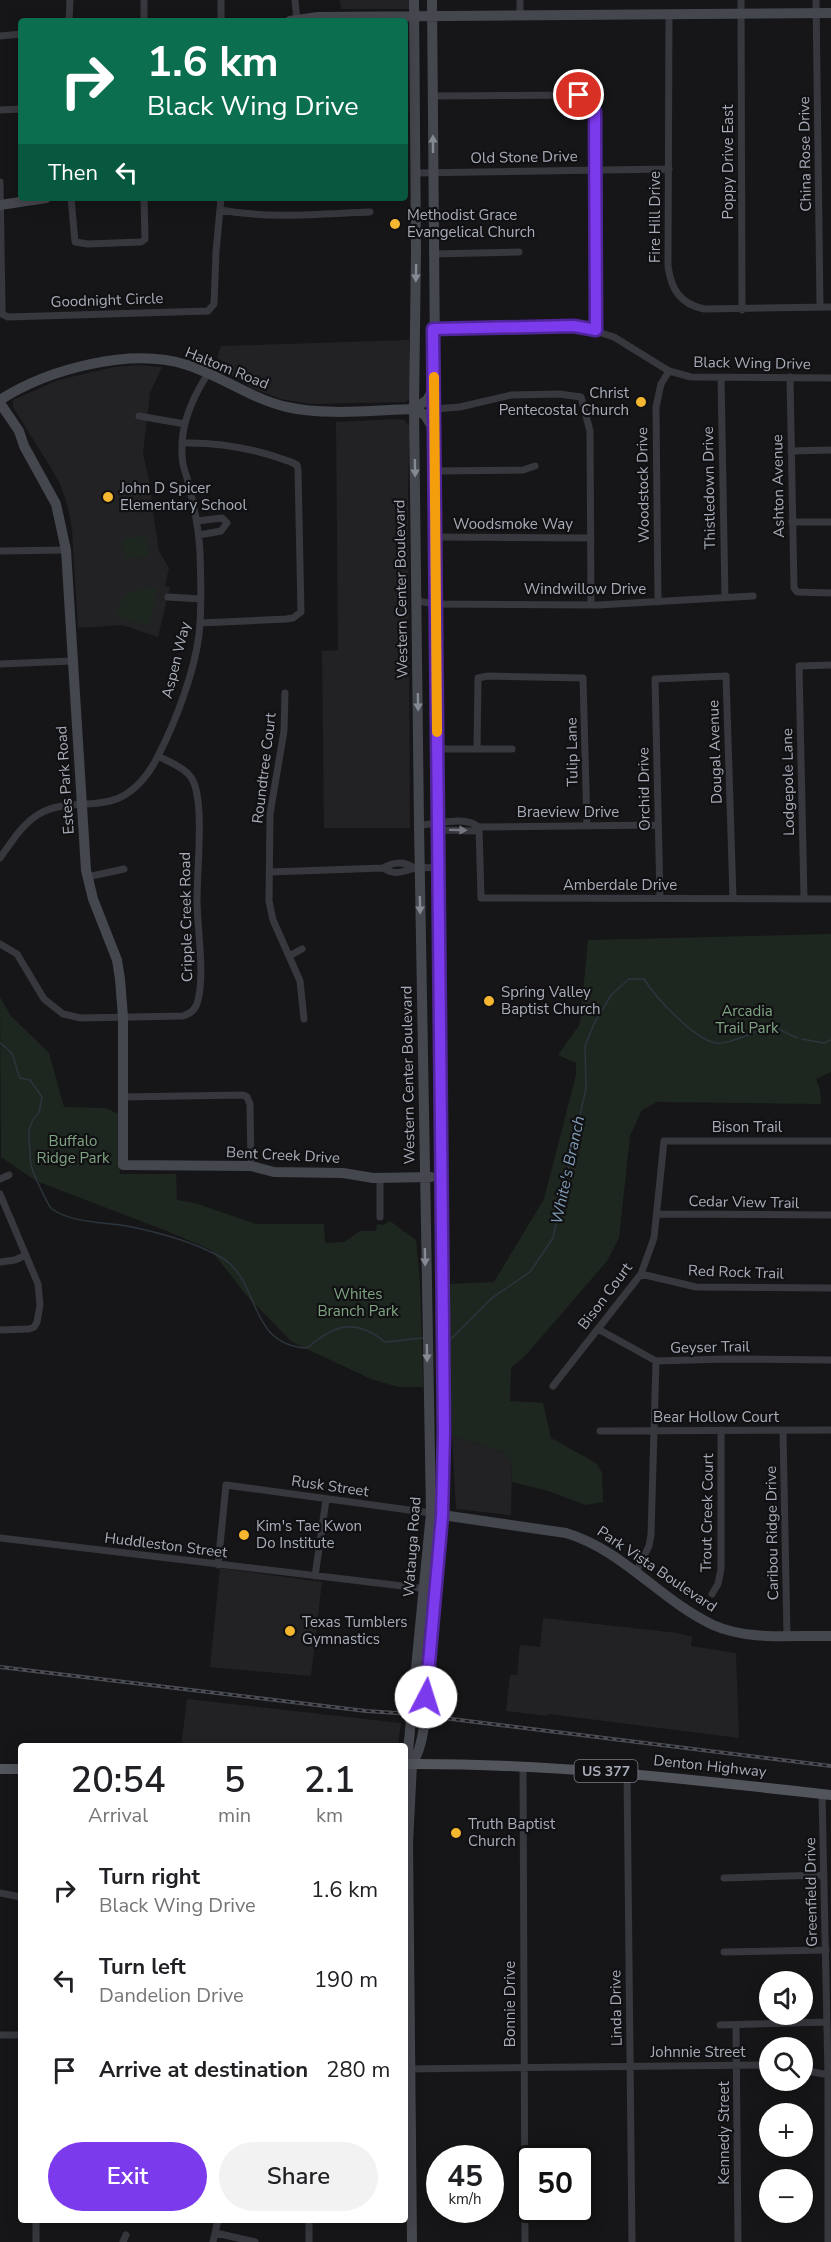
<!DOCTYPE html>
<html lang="en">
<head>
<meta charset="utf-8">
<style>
  body { margin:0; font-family:"Nunito Sans",sans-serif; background:#f2f2f2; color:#202124; height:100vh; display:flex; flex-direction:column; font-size:22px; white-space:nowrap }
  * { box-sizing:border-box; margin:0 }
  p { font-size:20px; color:#757577 }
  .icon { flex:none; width:33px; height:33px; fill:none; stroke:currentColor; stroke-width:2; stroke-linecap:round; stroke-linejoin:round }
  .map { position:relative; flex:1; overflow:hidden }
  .side { position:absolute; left:18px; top:1743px; width:390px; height:480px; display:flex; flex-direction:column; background:#fff; border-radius:6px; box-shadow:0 3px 15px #0003 }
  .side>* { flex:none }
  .hud { position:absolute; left:18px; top:18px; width:390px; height:183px; border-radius:6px; box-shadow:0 3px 15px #0003; background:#0b6e4f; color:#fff; overflow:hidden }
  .controls { position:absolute; left:759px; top:1971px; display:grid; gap:12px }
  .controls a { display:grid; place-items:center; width:54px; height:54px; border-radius:50%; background:#fff; box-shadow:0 3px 15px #0003; font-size:30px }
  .speed { position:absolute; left:426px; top:2145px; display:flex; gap:12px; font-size:30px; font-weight:700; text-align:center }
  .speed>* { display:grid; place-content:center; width:78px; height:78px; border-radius:50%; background:#fff; box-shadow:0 3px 15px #0003; line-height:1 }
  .speed small { font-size:15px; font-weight:400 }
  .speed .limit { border:3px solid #111; border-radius:9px; background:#fff; color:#111 }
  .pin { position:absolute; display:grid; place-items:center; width:51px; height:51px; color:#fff; margin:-26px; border:3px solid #fff; border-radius:50%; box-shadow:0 2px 6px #0007 }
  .me { position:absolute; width:66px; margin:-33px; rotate:5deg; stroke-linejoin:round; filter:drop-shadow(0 0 4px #0008) }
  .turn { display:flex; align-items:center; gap:21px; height:126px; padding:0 30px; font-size:27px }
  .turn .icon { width:78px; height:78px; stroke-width:2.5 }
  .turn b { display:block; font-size:42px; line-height:51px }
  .then { display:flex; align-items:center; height:57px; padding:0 30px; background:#0003; gap:12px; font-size:22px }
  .eta { display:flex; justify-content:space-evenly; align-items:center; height:102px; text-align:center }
  .eta b { font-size:36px; font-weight:600; line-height:42px }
  .action { display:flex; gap:12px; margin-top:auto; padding:12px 30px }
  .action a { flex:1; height:69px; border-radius:36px; background:#7c3aed; color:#fff; font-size:24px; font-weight:600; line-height:69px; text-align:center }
  .action a+a { background:#f2f2f2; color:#202124 }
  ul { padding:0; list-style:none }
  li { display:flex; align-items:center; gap:18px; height:90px; padding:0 30px }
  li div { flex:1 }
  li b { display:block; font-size:22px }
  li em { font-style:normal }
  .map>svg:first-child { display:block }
  .built { fill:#222225 }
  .green { fill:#1e271f }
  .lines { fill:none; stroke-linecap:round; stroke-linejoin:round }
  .stream { stroke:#2c353d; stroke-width:1.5 }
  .street { stroke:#37383e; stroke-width:7 }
  .secondary { stroke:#45474e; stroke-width:10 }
  .primary { stroke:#53555d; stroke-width:10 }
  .rail-casing { stroke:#4a4c53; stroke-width:4 }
  .rail { stroke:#111113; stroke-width:1.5; stroke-dasharray:4.5; stroke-linecap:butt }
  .oneway { fill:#858994 }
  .oneway2 { fill:#757882 }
  .route-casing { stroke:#51269a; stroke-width:15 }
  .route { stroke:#7c3aed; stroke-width:10 }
  .slow { stroke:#f59e0b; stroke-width:10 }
  .poi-dot { fill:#f6b730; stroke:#111113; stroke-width:2 }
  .labels { text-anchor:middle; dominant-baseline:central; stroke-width:4.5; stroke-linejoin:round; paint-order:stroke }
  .shield { fill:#111113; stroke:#7b7e87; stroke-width:1.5 }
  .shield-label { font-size:14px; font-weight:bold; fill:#a8adb9 }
  .street-label { font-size:15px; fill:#a8adb9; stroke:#111113 }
  .poi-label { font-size:15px; fill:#a8adb9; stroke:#111113; text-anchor:start }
  .park-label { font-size:15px; fill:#7fa482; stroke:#111113 }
  .water-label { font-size:16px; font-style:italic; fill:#7e9ab4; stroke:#111113 }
</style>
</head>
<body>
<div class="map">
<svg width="831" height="2242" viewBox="0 0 831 2242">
  <rect width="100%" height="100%" fill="#161618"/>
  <path class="built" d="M340,0h69v9h-68z
    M409,340l2,58 -6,4 -95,2 -29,-5 -29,-11 -37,-23 6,-19z
    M139,365l23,2 -12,26 -7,60 8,36 1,17 7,45 10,17 -4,18 5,1 -12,50 -36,-12 -44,3 -6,-98 -4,-23 -8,-23 -9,-16 -38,-61v-7l45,-20 56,-13z
    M398,419l6,1 6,7 -2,57 2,344h-86l-2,-177 16,-1 -2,-228z
    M452,1436l51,16 9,9 -1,54 -55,-6z
    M220,1568l102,14 -11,94 -101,-9z
    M543,1618l134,15 15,4 -1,9 45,7 3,85 -190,-24 -1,2 -42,-5 4,-36h7l3,-30 20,2z
    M187,1699l214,24 -3,22 -217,1z"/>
  <path class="green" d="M146,536l3,20 -24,3 -3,-20z
    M148,588l9,1 -7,34 -3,2 -31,-9c5,-21 11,-25 32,-28z
    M831,934v138l-15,7 4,11 1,14 -164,-2 -15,8 -12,26 -11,102 -12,23 -81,94 -15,13 -1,33 33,2 8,35 45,25 6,10 1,29 -17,3 -38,-14 -36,-9v-21l-9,-9 -51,-16 -4,-111 1,-41 45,-2 50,-83 32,-124v-12l-18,-8 22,-31 8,-84z
    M0,997l11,19 38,37 15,54 42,1 12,6 2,60h56l1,26 18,3 61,21h68l1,19 19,-1 16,-11h16l1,-7 7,1 6,-4 26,19 4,41 3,106h-25l-27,-8 -79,-37 -46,-47 -35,-45 -44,-19 -131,-50 -35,-24z"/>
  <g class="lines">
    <path class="stream" d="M802,1039l22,4 7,-3
      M0,1043c20,14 11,16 20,35l10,2 12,17 -3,16c-12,10 -11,23 -9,37 0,6 0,13 2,18 2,7 16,38 20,41 20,14 51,13 75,17 30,6 68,16 95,32 39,23 25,87 85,90 27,-23 48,-31 78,-6l38,-4
      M449,1338h3l40,-40 38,-26 23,-34 33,-150 -1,-42 9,-22 17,-29 18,-16h15c12,19 49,59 71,64 5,1 14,-1 19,-3 14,-3 28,-15 43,-11 8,2 14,7 21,9"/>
    <path class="street" d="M144,0v21
      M221,0v21
      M295,0l2,21
      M741,0l1,310
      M816,0l4,307
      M669,15l-1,251c3,23 12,38 36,43l127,-2
      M520,16v-16
      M69,21l1,-21
      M0,36l21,-2
      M433,96l146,-1 10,4 6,13 1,218
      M0,110l21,-1
      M416,173l253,-4
      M0,182l2,124v8l6,3 200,-6 6,-7 2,-52 5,-54
      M71,198l4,44 13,2 53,-2 4,-3 -1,-41
      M220,210c50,9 99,4 150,2
      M433,254l86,-2
      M433,329l149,-2 32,10 55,34 22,6 140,1
      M721,377l4,220
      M790,377l4,211 3,4 34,1
      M434,409l26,-2 51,-12 48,-1 22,3 9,34 1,174
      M139,416l46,8
      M182,443c38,-1 74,6 109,19l6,3 1,5 3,142 -8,6 -7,1 -86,4
      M791,451l40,-1
      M435,471l88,-1 12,-4
      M197,521l25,-3 5,5 -6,8 -22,4
      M792,522h39
      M435,537l156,1
      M0,551l66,-1
      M168,597l33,2
      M417,601l19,3 162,1 155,-9
      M658,602l-2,-195 5,-23 8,-13
      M0,664l72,-3
      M285,693l-1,38 -14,83 -1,87 4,19 27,61 4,38
      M437,749h75
      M477,749l1,-71 10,-2 95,2 4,148
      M419,825c18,0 44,-10 60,2
      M439,826l4,4 30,1 6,-4 179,-2
      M479,827l2,71 350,1
      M0,858c11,-15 22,-34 39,-44 22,-13 47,-7 71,-13 22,-5 39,-26 48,-45 18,-35 36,-83 41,-121 3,-27 2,-55 1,-82 -1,-24 -6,-48 -12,-71 -1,-6 -4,-12 -5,-18 -5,-33 7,-62 24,-89
      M383,868c9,-6 22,-7 31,0
      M270,872l113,-4c15,9 20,2 34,0 7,-1 14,0 21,0
      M87,877l37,-8
      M660,898l-5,-219 71,-3 7,222
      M804,899l-5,-233 32,-1
      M0,944l17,10 27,45 19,15 18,4 102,-2c9,-3 13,-7 15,-16 7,-26 -1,-73 -1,-101 0,-30 7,-90 -3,-116 -5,-14 -23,-20 -36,-27
      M289,956l13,-7
      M123,1097l120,-2 4,2 3,7 1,62
      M0,1179l9,-4
      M0,1194l38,90 2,21 -3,17 -3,5 -5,2 -29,1
      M657,1214l174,1
      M380,1217v-39
      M0,1262l15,-2 11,-5
      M641,1274l55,13 135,1
      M598,1329l58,32 71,-2 104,1
      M553,1386l88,-112 13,-36 10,-97h167
      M783,1430l4,206
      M600,1431l231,-1
      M0,1538l436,52
      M218,1565l8,-80 205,28
      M636,1572l13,-26 2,-11 5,-174
      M315,1576l11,-76
      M712,1594l6,-10 3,-15v-139
      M523,1766l2,476
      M627,1773l5,469
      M822,1794l6,281v167
      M724,1878l100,-3
      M0,1893l21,4
      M724,1952l102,-2
      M720,2025l107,-3
      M736,2025l2,217
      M0,2035h21
      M405,2069l365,-4
      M802,2070l27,5
      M36,2220v22
      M216,2233l39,9
      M123,2242l3,-7
      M213,2242l5,-22
      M309,2242v-22"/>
    <path class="secondary" d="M290,21l28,-4 513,-4
      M0,205l46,-7
      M0,400c48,-31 131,-53 187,-35 35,11 64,34 100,42 39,9 88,3 127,2l11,6 9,15
      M0,403l19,28 5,15 32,58 10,46 20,320 7,29 24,61 3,19 3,38v148l128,1 23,6 69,1 30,5 58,-1
      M414,409l13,-9 7,-12
      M435,1514l131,19c57,17 94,67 147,92 36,16 79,10 118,11
      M412,1764c15,-22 14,-67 16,-94 8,-79 14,-158 16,-237l-12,-1433
      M412,2242l-4,-399 4,-79 -4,-13 23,-238 -12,-688 -5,-416 2,-159 -2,-250"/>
    <path class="primary" d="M405,1764c143,-1 284,15 426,31
      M0,1769h21"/>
    <defs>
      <path id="rail" d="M0,1667l366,44 45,3 420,52"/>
    </defs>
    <use href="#rail" class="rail-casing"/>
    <use href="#rail" class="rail"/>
  </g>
  <defs><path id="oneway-solid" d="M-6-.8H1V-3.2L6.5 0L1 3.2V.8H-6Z" transform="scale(1.5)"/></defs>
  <g class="oneway">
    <use href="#oneway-solid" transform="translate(433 144) rotate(-90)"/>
    <use href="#oneway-solid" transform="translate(416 273) rotate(91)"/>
    <use href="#oneway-solid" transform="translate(415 468) rotate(89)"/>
    <use href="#oneway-solid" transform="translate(418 702) rotate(89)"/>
    <use href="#oneway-solid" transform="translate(420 905) rotate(89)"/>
    <use href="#oneway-solid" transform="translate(425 1257) rotate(89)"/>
    <use href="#oneway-solid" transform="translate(427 1353) rotate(89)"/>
  </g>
  <use class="oneway2" href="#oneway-solid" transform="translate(458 830) rotate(1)"/>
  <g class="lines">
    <defs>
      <path id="route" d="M426,1697l16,-181 2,-83 -11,-1104 141,-3 22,4 -1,-218 -6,-13 -10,-4"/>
    </defs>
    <use href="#route" class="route-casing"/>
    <use href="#route" class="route"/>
    <path class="slow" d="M434,377l3,355"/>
  </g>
  <g class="poi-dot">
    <circle cx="395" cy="224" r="6"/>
    <circle cx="641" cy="402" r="6"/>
    <circle cx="108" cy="497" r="6"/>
    <circle cx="489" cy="1001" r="6"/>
    <circle cx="244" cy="1535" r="6"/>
    <circle cx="290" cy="1631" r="6"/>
    <circle cx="456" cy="1833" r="6"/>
  </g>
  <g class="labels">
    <rect class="shield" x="574.5" y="1760" width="63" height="22" rx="4.5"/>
    <g class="shield-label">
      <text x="606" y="1771">US 377</text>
    </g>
    <g class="street-label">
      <text transform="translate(805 154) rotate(-91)">China Rose Drive</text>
      <text transform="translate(524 157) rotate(-1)">Old Stone Drive</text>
      <text transform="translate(728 162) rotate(-90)">Poppy Drive East</text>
      <text transform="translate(655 217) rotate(-90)">Fire Hill Drive</text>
      <text transform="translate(107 300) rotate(-2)">Goodnight Circle</text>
      <text transform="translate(752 363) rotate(1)">Black Wing Drive</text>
      <text transform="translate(227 368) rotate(22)">Haltom Road</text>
      <text transform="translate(643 485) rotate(-91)">Woodstock Drive</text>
      <text transform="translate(778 486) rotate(-91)">Ashton Avenue</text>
      <text transform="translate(709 488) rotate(-91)">Thistledown Drive</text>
      <text x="513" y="524">Woodsmoke Way</text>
      <text transform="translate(401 589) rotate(-91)">Western Center Boulevard</text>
      <text x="585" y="589">Windwillow Drive</text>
      <text transform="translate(176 660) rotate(-76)">Aspen Way</text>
      <text transform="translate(572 752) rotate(-91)">Tulip Lane</text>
      <text transform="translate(715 752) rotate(-92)">Dougal Avenue</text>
      <text transform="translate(264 768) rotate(-83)">Roundtree Court</text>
      <text transform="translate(65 780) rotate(-94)">Estes Park Road</text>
      <text transform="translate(788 782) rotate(-91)">Lodgepole Lane</text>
      <text transform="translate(644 789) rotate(-91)">Orchid Drive</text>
      <text x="568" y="812">Braeview Drive</text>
      <text x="620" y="885">Amberdale Drive</text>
      <text transform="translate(186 917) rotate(-91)">Cripple Creek Road</text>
      <text transform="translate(408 1075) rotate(-91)">Western Center Boulevard</text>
      <text x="747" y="1127">Bison Trail</text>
      <text transform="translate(283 1155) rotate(3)">Bent Creek Drive</text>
      <text transform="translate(744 1202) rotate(1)">Cedar View Trail</text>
      <text transform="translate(736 1272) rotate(2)">Red Rock Trail</text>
      <text transform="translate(605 1296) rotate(-53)">Bison Court</text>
      <text transform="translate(710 1347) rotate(-1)">Geyser Trail</text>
      <text x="716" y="1417">Bear Hollow Court</text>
      <text transform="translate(330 1486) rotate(8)">Rusk Street</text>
      <text transform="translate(707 1513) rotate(-89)">Trout Creek Court</text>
      <text transform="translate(772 1533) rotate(-91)">Caribou Ridge Drive</text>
      <text transform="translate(166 1545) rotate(7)">Huddleston Street</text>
      <text transform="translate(412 1547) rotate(-86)">Watauga Road</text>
      <text transform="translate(657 1569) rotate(34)">Park Vista Boulevard</text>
      <text transform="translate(710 1766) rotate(6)">Denton Highway</text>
      <text transform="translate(811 1892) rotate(-91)">Greenfield Drive</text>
      <text transform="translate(510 2004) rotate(-90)">Bonnie Drive</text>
      <text transform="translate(616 2008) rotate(-91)">Linda Drive</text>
      <text x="698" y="2052">Johnnie Street</text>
      <text transform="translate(724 2133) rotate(-90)">Kennedy Street</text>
    </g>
    <g class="poi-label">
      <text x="407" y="215">Methodist Grace<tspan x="407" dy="17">Evangelical Church</tspan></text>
      <text x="629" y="393" text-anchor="end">Christ<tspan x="629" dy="17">Pentecostal Church</tspan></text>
      <text x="120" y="488">John D Spicer<tspan x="120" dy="17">Elementary School</tspan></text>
      <text x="501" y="992">Spring Valley<tspan x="501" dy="17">Baptist Church</tspan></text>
      <text x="256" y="1526">Kim's Tae Kwon<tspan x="256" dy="17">Do Institute</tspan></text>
      <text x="302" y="1622">Texas Tumblers<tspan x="302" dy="17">Gymnastics</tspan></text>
      <text x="468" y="1824">Truth Baptist<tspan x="468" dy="17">Church</tspan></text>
    </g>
    <g class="park-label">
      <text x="747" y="1011">Arcadia<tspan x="747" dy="17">Trail Park</tspan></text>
      <text x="73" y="1141">Buffalo<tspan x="73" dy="17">Ridge Park</tspan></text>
      <text x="358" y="1294">Whites<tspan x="358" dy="17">Branch Park</tspan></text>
    </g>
    <g class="water-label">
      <text transform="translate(568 1170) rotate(-78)">White's Branch</text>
    </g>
  </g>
</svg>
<div class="controls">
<a><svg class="icon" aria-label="sound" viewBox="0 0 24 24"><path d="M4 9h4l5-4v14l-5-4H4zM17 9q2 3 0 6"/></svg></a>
<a><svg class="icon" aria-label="search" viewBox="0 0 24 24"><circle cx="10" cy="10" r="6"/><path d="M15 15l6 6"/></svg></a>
<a>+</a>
<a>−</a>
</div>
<div class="speed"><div>45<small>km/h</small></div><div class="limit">50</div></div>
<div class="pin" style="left:579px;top:95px;background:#d93025"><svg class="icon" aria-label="arrive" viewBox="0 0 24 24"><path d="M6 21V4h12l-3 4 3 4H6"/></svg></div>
<svg class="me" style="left:426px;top:1697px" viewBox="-20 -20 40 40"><circle r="19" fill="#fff"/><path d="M0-13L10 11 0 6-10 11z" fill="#7c3aed"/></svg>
<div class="hud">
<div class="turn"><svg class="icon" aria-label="right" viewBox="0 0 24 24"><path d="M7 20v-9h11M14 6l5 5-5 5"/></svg><div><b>1.6 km</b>Black Wing Drive</div></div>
<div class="then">Then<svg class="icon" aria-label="left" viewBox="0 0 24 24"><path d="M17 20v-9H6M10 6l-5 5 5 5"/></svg></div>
</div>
<section class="side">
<div class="eta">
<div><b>20:54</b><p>Arrival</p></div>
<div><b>5</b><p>min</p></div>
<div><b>2.1</b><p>km</p></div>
</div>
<ul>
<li><svg class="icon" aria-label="right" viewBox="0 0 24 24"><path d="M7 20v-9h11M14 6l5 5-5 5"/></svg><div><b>Turn right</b><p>Black Wing Drive</p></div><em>1.6 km</em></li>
<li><svg class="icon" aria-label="left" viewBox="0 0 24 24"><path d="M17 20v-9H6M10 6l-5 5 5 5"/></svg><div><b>Turn left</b><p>Dandelion Drive</p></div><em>190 m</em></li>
<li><svg class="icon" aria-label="arrive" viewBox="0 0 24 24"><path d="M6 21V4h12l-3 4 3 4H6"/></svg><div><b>Arrive at destination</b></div><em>280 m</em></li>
</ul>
<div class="action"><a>Exit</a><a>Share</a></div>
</section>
</div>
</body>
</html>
